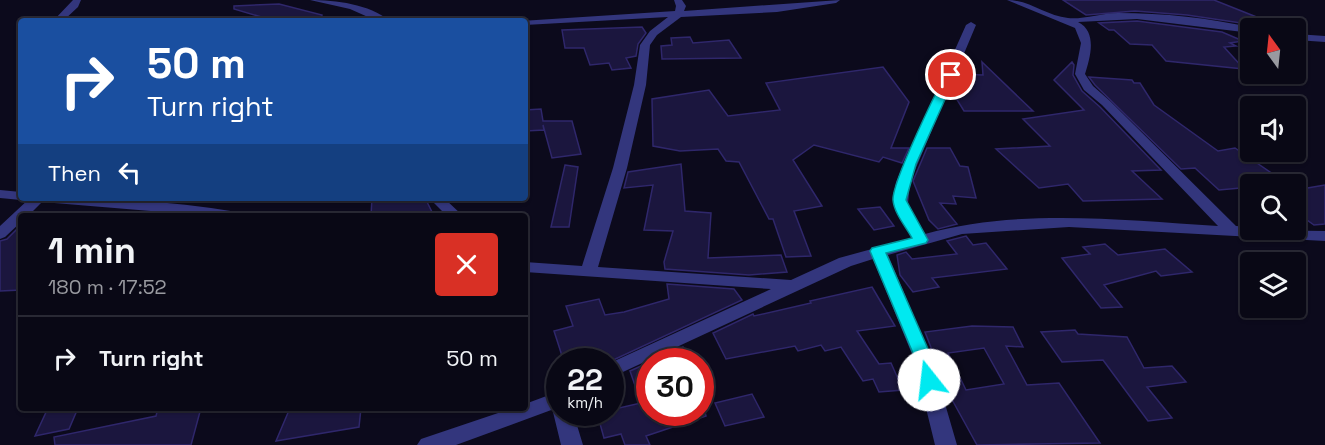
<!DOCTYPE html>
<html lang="en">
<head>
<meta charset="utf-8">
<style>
  body { margin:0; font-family:"Space Grotesk",sans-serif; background:#12111e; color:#f1f3f6; height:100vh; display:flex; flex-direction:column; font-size:22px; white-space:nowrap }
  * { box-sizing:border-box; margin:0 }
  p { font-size:20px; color:#999aa0 }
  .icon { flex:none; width:33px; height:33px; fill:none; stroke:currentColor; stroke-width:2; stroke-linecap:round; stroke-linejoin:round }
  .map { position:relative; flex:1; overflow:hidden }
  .sheet { position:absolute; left:18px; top:213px; width:510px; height:198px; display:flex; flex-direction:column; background:#090815; border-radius:6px; box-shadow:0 2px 4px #0004,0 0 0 2px #292934 }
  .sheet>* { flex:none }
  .banner { position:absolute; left:18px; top:18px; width:510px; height:183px; border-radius:6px; box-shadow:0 2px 4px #0004,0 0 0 2px #292934; background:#1a4fa0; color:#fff; overflow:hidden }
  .needle { width:39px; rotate:345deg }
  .controls { position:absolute; left:1240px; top:18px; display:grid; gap:12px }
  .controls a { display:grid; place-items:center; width:66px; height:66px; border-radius:6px; background:#090815; box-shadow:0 2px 4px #0004,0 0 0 2px #292934; font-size:30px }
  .speed { position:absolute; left:546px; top:348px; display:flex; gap:12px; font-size:30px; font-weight:700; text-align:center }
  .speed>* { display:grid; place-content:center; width:78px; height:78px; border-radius:50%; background:#090815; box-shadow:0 2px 4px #0004,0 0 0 2px #292934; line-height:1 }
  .speed small { font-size:15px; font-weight:400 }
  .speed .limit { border:9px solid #d22; background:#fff; color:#111 }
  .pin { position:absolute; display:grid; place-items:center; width:51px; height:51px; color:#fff; margin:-26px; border:3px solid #fff; border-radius:50%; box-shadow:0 2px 6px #0007 }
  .me { position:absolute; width:66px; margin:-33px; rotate:344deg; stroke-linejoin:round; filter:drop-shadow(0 0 4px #0008) }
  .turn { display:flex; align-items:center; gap:21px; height:126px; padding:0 30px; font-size:27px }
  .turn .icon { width:78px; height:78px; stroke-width:2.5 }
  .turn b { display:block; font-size:42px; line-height:51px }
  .then { display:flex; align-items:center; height:57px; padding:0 30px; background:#0003; gap:12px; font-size:22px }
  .round { display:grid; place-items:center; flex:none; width:63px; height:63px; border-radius:6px; background:#12111e }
  .headline { display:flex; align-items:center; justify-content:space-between; height:102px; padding:0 30px }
  h1 { font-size:36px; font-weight:700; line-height:45px }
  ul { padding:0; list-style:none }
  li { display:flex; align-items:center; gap:18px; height:84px; padding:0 30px; border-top:2px solid #292934 }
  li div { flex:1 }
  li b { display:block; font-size:22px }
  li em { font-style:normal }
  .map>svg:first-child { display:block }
  .building { fill:#1b163e; stroke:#2f276b; stroke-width:1.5; fill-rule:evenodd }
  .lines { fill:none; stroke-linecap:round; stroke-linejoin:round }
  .minor { fill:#33367d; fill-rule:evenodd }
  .route { fill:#00e9f0; stroke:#00979c; stroke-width:1.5 }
</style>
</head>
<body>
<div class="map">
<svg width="1325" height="445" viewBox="0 0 1325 445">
  <rect width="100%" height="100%" fill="#0c0a1c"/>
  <path class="building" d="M1063,0h151l50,20 -23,3 -54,-8 -52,-4 -49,4z
    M279,4l43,11 -1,6h-46l-41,-12v-3z
    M1137,21l85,11 21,9 -13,2 6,3 -12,1 20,22 -78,-8 -14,-16 -22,-1 -16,-14h-5l-10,-7z
    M642,27l4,6 -8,11 -2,12 -10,2 5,10 -19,2 -3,-7 -19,2 -6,-17h-19l-3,-18z
    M690,37l3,6 36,-3 12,18 -79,1 -1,-13 11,-1 -1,-7z
    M982,62l51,49h-69l-13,-21 7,-16 25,1z
    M1072,62l2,3 -1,10 9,16 18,16 61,63 -29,1 30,28 -79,2 -15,-17 -29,4 -43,-39 54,-3 -27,-27 61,-9 -30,-30z
    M883,67l26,35 -18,46h18l-7,15 -19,-6 -4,5 -65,-17 -21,15 29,46 -28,5 17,45 -25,1 -13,-38h-4l-30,-57 -13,-1 -8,-12 -38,2 -27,-5 -1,-47 57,-9 19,26 52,-6 -14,-27z
    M1089,77l43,3 2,3h6l14,22 64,46 17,-3 51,35 -35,1v3l-32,3 -24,-22 -14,1 -86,-84z
    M541,109l2,12h29l9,33 -29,4 -9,-33 1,5 -19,1v-21z
    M927,148h23l10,18 8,1 8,31 -23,-2 3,8 -16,-1 17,21 -19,5 -9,-9 -16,-39z
    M681,164l4,47 26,2 -3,45 73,-3 6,17 -38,3 -84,-6 -1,-7 9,-31 -29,-1 9,-45 -29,3 4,-16z
    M565,165l13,2 -9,60h-18z
    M1325,185v39l-11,1 -18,-13v-22z
    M372,198h53l9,18h-63z
    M880,207l14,19 -20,4 -16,-21z
    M21,225v65l-21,1v-50l7,-2z
    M966,236l7,9 13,-2 21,26 -75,9 7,9 -26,5 -13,-17 -3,-20 9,-3 6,7 45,-5 -10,-13z
    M1105,244l13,11 47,-6 27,23 -31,4 -5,-5 -52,14 18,22 -21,1 -39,-50 28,-4 -7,-7z
    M667,284l67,5 8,11 -133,62h-45l-10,-31 19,-5 -7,-20 33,-7 6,16 19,-3 45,-13z
    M872,287l23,39 -38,5 22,33 12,-1 12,27 -24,2 -6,-13 -10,2 -22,-34 -16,4 -4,-6 -23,6 -3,-5 -69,13 -13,-26 40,-19 1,2 57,-13 -1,-2z
    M972,326l41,1 10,20 -17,-1 21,39 32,-2 41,60 -123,2 -27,-49 -25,-64zM984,348l20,36 -38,6 -18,-37z
    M1075,330l3,4 49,3 17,31 28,-2 14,16 -39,5 25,31 -24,3 -45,-61 -41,2 -21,-30z
    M683,347l7,15h-39z
    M650,362v50h55l1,4 -60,20 4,9h-25l-4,-11 -17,4 -7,-25 13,-1v-2l31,-7 -11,-32z
    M752,394l12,23 -39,9 -10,-23z
    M48,408h30l-9,21 -34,7z
    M158,408h43l-10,37h-136l-1,-8 102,-21z
    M290,408h71l-2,19 -83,14z"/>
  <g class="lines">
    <path class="minor" d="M73,0h8l-3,7 -15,14h-10z
      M310,0c26,0 59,4 80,21h-13l-27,-12z
      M674,0h8l4,6 -2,5 156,-11 -4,3 -59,9 -96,5 -24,18 -7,10 -4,40 -19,83 -29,99 193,13 48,-22 73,-20 -19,-34 3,-22 70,-157 5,-3 5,3 -66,157 -2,22 17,30c94,-26 196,-14 293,-8l-116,-121 -18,-15 -9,-16 6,-31 -6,-15 -68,-28c23,0 39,16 61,18 12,2 35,-5 50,-5 45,0 92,5 136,15h-3v5l-114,-14 -59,3c20,10 12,36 7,52l8,12 17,15 126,125 15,1v3l74,1v10l-256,-14 -107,7 -74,21 44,104 25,86h-22l-21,-86 -41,-100 -22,7 -241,112v-15l161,-74 -246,-17v-10l57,4 31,-98 21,-83 6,-40 10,-14 18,-14 -143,8v-4h-4l154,-10 1,-5z
      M1296,34l29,2v6l-29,-2z
      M0,190l21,2v6h6l-6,2 -21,-2z
      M30,198c69,0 138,2 207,14l7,4h-33l-169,-14 -14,14h-7v6l-16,15 -5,2v-13z
      M429,198h15l19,18h-16z
      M560,391v21h13l10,33h-22l-8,-33 1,-3 -98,36h-39l4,-6 92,-31h12v-4z"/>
  </g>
  <path class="route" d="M947,72l9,3 -40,89 -10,36 22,40 -2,3 -40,10 46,105 6,22 -3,5 -6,2 -6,-2 -8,-27 -45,-107 2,-3 40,-10c-6,-11 -18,-25 -19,-38 -1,-18 43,-108 54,-128z"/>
</svg>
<div class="controls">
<a><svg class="needle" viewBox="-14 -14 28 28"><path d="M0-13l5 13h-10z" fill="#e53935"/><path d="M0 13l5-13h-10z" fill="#999aa0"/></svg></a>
<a><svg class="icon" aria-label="sound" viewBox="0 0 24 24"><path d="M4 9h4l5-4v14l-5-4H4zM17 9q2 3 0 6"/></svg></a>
<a><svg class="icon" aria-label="search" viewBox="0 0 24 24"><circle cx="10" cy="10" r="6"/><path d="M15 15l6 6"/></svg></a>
<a><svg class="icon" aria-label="layers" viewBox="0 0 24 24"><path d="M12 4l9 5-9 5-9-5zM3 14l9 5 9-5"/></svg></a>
</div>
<div class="speed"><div>22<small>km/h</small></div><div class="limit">30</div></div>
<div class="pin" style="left:951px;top:75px;background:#d93025"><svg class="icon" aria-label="arrive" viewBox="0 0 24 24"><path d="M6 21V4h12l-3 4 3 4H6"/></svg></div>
<svg class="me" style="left:929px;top:380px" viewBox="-20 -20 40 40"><circle r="19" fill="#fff"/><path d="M0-13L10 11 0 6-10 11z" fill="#00e9f0"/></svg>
<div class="banner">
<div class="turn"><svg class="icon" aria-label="right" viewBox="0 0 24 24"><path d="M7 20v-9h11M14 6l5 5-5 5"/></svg><div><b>50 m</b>Turn right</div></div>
<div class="then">Then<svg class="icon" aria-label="left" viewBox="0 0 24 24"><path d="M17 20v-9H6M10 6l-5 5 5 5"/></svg></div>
</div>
<section class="sheet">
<div class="headline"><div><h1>1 min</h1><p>180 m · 17:52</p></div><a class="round" style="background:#d93025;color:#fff"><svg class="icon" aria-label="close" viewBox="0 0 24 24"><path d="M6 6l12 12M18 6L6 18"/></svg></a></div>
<ul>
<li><svg class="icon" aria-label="right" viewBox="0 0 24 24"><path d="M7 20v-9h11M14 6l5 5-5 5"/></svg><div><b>Turn right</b></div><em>50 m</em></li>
</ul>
</section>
</div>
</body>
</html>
